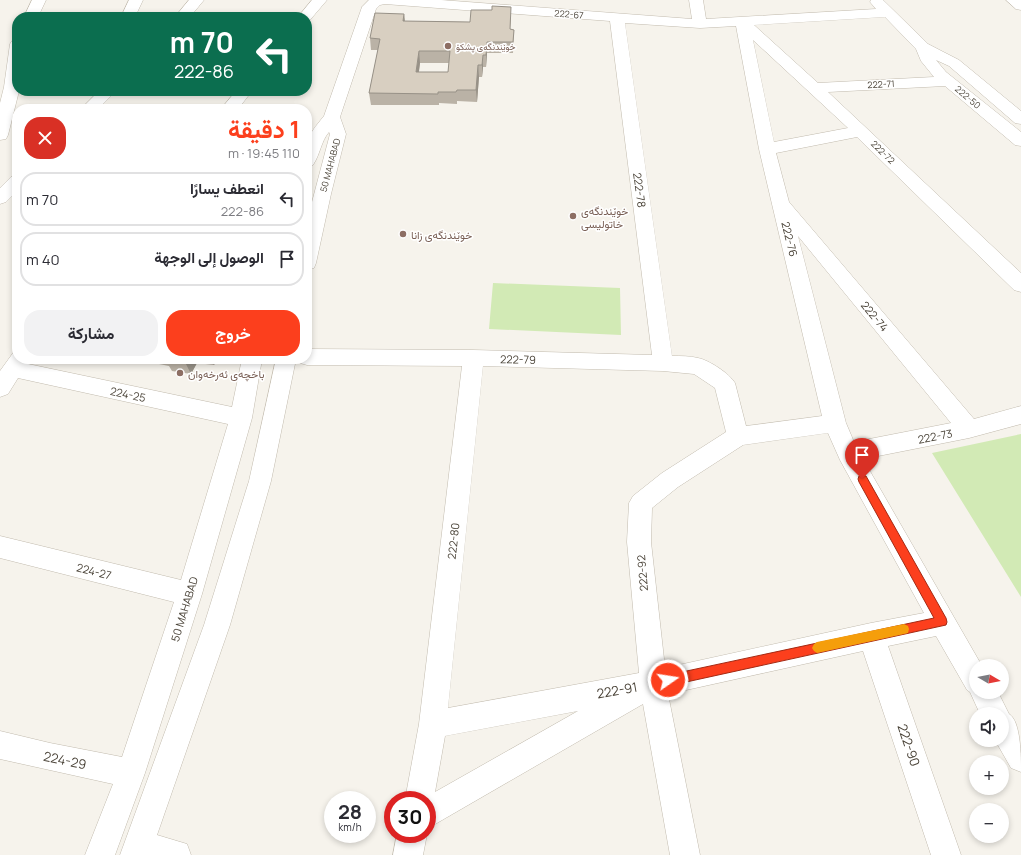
<!DOCTYPE html>
<html lang="ar">
<head>
<meta charset="utf-8">
<style>
  body { margin:0; font-family:Manrope,Vazirmatn,sans-serif; background:#f2f2f3; color:#2b2b33; direction:rtl; height:100vh; display:flex; flex-direction:column; font-size:15px; white-space:nowrap }
  * { box-sizing:border-box; margin:0 }
  p { font-size:13px; color:#7c7c81 }
  .icon { flex:none; width:22px; height:22px; fill:none; stroke:currentColor; stroke-width:2; stroke-linecap:round; stroke-linejoin:round }
  .map { position:relative; flex:1; overflow:hidden; direction:ltr }
  .details { position:absolute; left:12px; top:104px; width:300px; height:260px; display:flex; flex-direction:column; background:#fff; border-radius:16px; box-shadow:0 2px 6px #0003; direction:rtl }
  .details>* { flex:none }
  .banner { position:absolute; left:12px; top:12px; width:300px; height:84px; border-radius:16px; box-shadow:0 2px 6px #0003; direction:rtl; background:#0b6e4f; color:#fff; overflow:hidden }
  .needle { width:26px; rotate:100deg }
  .buttons { position:absolute; left:969px; top:659px; display:grid; gap:8px }
  .buttons a { display:grid; place-items:center; width:40px; height:40px; border-radius:50%; background:#fff; box-shadow:0 2px 6px #0003; font-size:20px }
  .speed { position:absolute; left:324px; top:791px; display:flex; gap:8px; font-size:20px; font-weight:700; text-align:center }
  .speed>* { display:grid; place-content:center; width:52px; height:52px; border-radius:50%; background:#fff; box-shadow:0 2px 6px #0003; line-height:1 }
  .speed small { font-size:10px; font-weight:400 }
  .speed .limit { border:6px solid #d22; background:#fff; color:#111 }
  .pin { position:absolute; display:grid; place-items:center; width:34px; height:34px; color:#fff; margin:-41px -17px; border-radius:50% 50% 50% 0; rotate:-45deg; box-shadow:0 0 4px #0007 }
  .pin .icon { rotate:45deg }
  .me { position:absolute; width:44px; margin:-22px; rotate:77deg; stroke-linejoin:round; filter:drop-shadow(0 0 3px #0008) }
  .turn { display:flex; align-items:center; gap:14px; height:84px; padding:0 12px; font-size:18px }
  .turn .icon { width:52px; height:52px; stroke-width:2.5 }
  .turn b { display:block; font-size:28px; line-height:34px }
  .round { display:grid; place-items:center; flex:none; width:42px; height:42px; border-radius:16px; background:#f2f2f3 }
  .headline { display:flex; align-items:center; justify-content:space-between; height:68px; padding:0 12px }
  h1 { font-size:24px; font-weight:700; line-height:30px; color:#fc3f1d }
  .primary-button { display:flex; gap:8px; margin-top:auto; padding:8px 12px }
  .primary-button a { flex:1; height:46px; border-radius:16px; background:#fc3f1d; color:#fff; font-size:16px; font-weight:700; line-height:46px; text-align:center }
  .primary-button a+a { background:#f2f2f3; color:#2b2b33 }
  ul { padding:0; list-style:none }
  li { display:flex; align-items:center; gap:12px; height:54px; margin:0 8px 6px; padding:0 4px; border:2px solid #e1e1e2; border-radius:16px }
  li div { flex:1 }
  li b { display:block; font-size:15px }
  li em { font-style:normal }
  .map>svg:first-child { display:block }
  .green { fill:#d2eab5 }
  .lines { fill:none; stroke-linecap:round; stroke-linejoin:round }
  .minor-casing { stroke:#c2bbae; stroke-width:1 }
  .minor { fill:#fff; fill-rule:evenodd }
  .wall { fill:#bab2a6; fill-rule:evenodd }
  .shaded-wall { fill:#979187 }
  .building { fill:#d8cfc1; stroke:#979187; fill-rule:evenodd }
  .route { fill:#fc3f1d; stroke:#a42913 }
  .slow { fill:#f59e0b }
  .education-dot { fill:#8d6e63; stroke:#fff; stroke-width:1.5 }
  .labels { text-anchor:middle; dominant-baseline:central; stroke-width:3; stroke-linejoin:round; paint-order:stroke }
  .far-street-label { font-size:9px; fill:#4b4439; stroke:#fff }
  .far-education-label { font-size:9px; fill:#785e54; stroke:#fff; text-anchor:start }
  .street-label { font-size:11px; fill:#4b4439; stroke:#fff }
  .education-label { font-size:11px; fill:#785e54; stroke:#fff; text-anchor:start }
  .near-street-label { font-size:13px; fill:#4b4439; stroke:#fff }
</style>
</head>
<body>
<div class="map">
<svg width="1021" height="855" viewBox="0 0 1021 855">
  <rect width="100%" height="100%" fill="#f6f3ec"/>
  <path class="green" d="M493,283l127,5 1,47 -132,-6z
    M1021,434v163l-89,-144z"/>
  <g class="lines">
    <defs>
      <path id="minor" d="M32,0h14l-8,17h-14z
        M129,0h14l-8,17h-14z
        M189,0h15l-14,17h-15z
        M312,0h15l-17,20 -3,1v-4h-9z
        M369,0h72l251,19 -3,-19h14l3,19 170,-10 -6,-7 1,-2h12l45,44 31,16 62,51v13l-6,-1 -66,-57 -13,-6 10,12 75,60v14l-6,-1 -70,-59 -117,6 193,181v19l-7,-2 -157,-153 -81,16 13,49 185,217 47,-13v18l-52,14 -106,21 119,207h-6v26h22l11,22c12,7 12,43 12,58l-10,-4 -16,-28h7v-26h-22l-10,-22 -3,-2 -31,-54 -48,10 73,209h-30l-68,-204 -195,43 32,161h-30l-27,-151 -206,119 -10,5v-28h-22l14,-76 43,-358 -155,-1 -7,-2 -2,-4h9v-10l166,1 179,5 -42,-334 -225,-17 -5,1 -4,4 -36,108 6,17 -15,60 -15,69 -2,5 -7,2v-49l23,-87 -1,-2c-8,9 -9,23 -16,33l-6,2c0,-29 -1,-29 17,-51l38,-109zM885,17l31,32 5,12 13,16 -116,6 -64,-58zM625,23l75,5 36,-2 23,123 63,267 -76,10 -11,-43c-5,-9 -26,-23 -37,-25 -8,-2 -17,-2 -26,-2zM753,40l95,88 -74,14zM798,236l153,187 -97,19 -8,-19zM483,366l180,5 31,3 21,14 11,44 -64,41 -29,23 -4,7 -2,39 12,131 -191,35zM828,433l12,27 84,153 -53,10 -206,45 -14,-126 1,-34 26,-21 65,-42zM578,711l-143,81 10,-56z
        M1006,0h15v10l-5,-1z
        M17,40v51h2l-11,44 -2,4 -6,1v-37l4,-16 6,-43 2,-3z
        M99,91h17l-18,18h-17z
        M236,91h16l-14,18h-17z
        M17,175v16l-11,11 -6,2v-16l11,-11z
        M17,352v7h13l-2,5 204,43 10,-48h20l-10,59 -50,176 -57,179 -30,82h-30l28,-71 -113,-25v-28l50,12 72,14 52,-155 -174,-44v-22l181,44 47,-156 -210,-46 -10,16 -8,3v-26l13,-18z
        M276,359h20l-25,122 -41,144 -73,210 30,9 4,11h-71l84,-230 45,-144z
        M397,834h30l-4,21h-30z"/>
    </defs>
    <use href="#minor" class="minor-casing"/>
    <use href="#minor" class="minor"/>
  </g>
  <path class="wall" d="M404,14l1,7 65,1 41,-4 -1,11 4,1 -1,23h-26l-1,14h-3l-1,10h-3l-2,25 -20,-1v3l-18,-1v2h-68l-2,-12 9,-43h-7l-1,-12zM420,63h29l-1,9h-29z
    M71,359h19l-1,2z
    M155,359h62l-3,6 -17,-2 -6,11 -19,-3 -3,-5 -10,-2 -3,-5z"/>
  <path class="shaded-wall" d="M404,14l1,11 -2,-4z
    M487,42v11l-1,14v-12z
    M419,51l1,12 -3,21 -1,-12z
    M483,55v12l-1,10v-12z
    M478,65l1,12 -2,25 -1,-12z
    M184,359h11l2,4 -6,11 -7,-14z
    M211,359h6l-3,6z"/>
  <path class="building" d="M492,6l19,1 -1,22 4,1 -1,12h-26l-1,13h-3l-1,10h-4l-2,25h-19l-1,2h-18v2l-69,-1 11,-54 -10,-1 5,-25 29,1 -1,7 67,1 1,-12h21zM419,51h31l-2,21h-32z"/>
  <path class="route" d="M862,475l4,1 80,142 1,4 -1,3 -278,61 -4,-2 -1,-4 1,-3 4,-2 266,-57 -75,-136 -1,-3 1,-3z"/>
  <path class="slow" d="M904,624l4,2 1,3 -1,4 -4,1 -87,19 -3,-2 -2,-3 2,-4 3,-2z"/>
  <g class="education-dot">
    <circle cx="448" cy="46" r="4"/>
    <circle cx="573" cy="216" r="4"/>
    <circle cx="403" cy="234" r="4"/>
    <circle cx="180" cy="373" r="4"/>
  </g>
  <g class="labels">
    <g class="far-street-label">
      <text transform="translate(569 14) rotate(5)">222-67</text>
      <text transform="translate(881 84) rotate(-3)">222-71</text>
      <text transform="translate(968 97) rotate(40)">222-50</text>
      <text transform="translate(883 152) rotate(44)">222-72</text>
      <text transform="translate(330 165) rotate(-75)">50 MAHABAD</text>
    </g>
    <g class="far-education-label">
      <text x="456" y="46">خوێندنگەی پشکۆ</text>
    </g>
    <g class="street-label">
      <text transform="translate(640 190) rotate(82)">222-78</text>
      <text transform="translate(790 239) rotate(76)">222-76</text>
      <text transform="translate(875 316) rotate(50)">222-74</text>
      <text transform="translate(518 359) rotate(1)">222-79</text>
      <text transform="translate(128 394) rotate(12)">224-25</text>
      <text transform="translate(935 436) rotate(-11)">222-73</text>
      <text transform="translate(453 541) rotate(-84)">222-80</text>
      <text transform="translate(94 571) rotate(14)">224-27</text>
      <text transform="translate(642 573) rotate(-95)">222-92</text>
      <text transform="translate(184 609) rotate(-73)">50 MAHABAD</text>
    </g>
    <g class="education-label">
      <text x="581" y="210">خوێندنگەی<tspan x="581" dy="13">خاتولیسی</tspan></text>
      <text x="411" y="234">خوێندنگەی زانا</text>
      <text x="188" y="373">باخچەی ئەرخەوان</text>
    </g>
    <g class="near-street-label">
      <text transform="translate(617 690) rotate(-10)">222-91</text>
      <text transform="translate(909 745) rotate(71)">222-90</text>
      <text transform="translate(65 760) rotate(12)">224-29</text>
    </g>
  </g>
</svg>
<div class="buttons">
<a><svg class="needle" viewBox="-14 -14 28 28"><path d="M0-13l5 13h-10z" fill="#e53935"/><path d="M0 13l5-13h-10z" fill="#7c7c81"/></svg></a>
<a><svg class="icon" aria-label="sound" viewBox="0 0 24 24"><path d="M4 9h4l5-4v14l-5-4H4zM17 9q2 3 0 6"/></svg></a>
<a>+</a>
<a>−</a>
</div>
<div class="speed"><div>28<small>km/h</small></div><div class="limit">30</div></div>
<div class="pin" style="left:862px;top:479px;background:#d93025"><svg class="icon" aria-label="arrive" viewBox="0 0 24 24"><path d="M6 21V4h12l-3 4 3 4H6"/></svg></div>
<svg class="me" style="left:668px;top:680px" viewBox="-20 -20 40 40"><circle r="17" fill="#fc3f1d" stroke="#fff" stroke-width="3"/><path d="M0-11L8 9 0 5-8 9z" fill="#fff"/></svg>
<div class="banner">
<div class="turn"><svg class="icon" aria-label="left" viewBox="0 0 24 24"><path d="M17 20v-9H6M10 6l-5 5 5 5"/></svg><div><b>70 m</b>222-86</div></div>
</div>
<section class="details">
<div class="headline"><div><h1>1 دقيقة</h1><p>110 m · 19:45</p></div><a class="round" style="background:#d93025;color:#fff"><svg class="icon" aria-label="close" viewBox="0 0 24 24"><path d="M6 6l12 12M18 6L6 18"/></svg></a></div>
<ul>
<li><svg class="icon" aria-label="left" viewBox="0 0 24 24"><path d="M17 20v-9H6M10 6l-5 5 5 5"/></svg><div><b>انعطف يسارًا</b><p>222-86</p></div><em>70 m</em></li>
<li><svg class="icon" aria-label="arrive" viewBox="0 0 24 24"><path d="M6 21V4h12l-3 4 3 4H6"/></svg><div><b>الوصول إلى الوجهة</b></div><em>40 m</em></li>
</ul>
<div class="primary-button"><a>خروج</a><a>مشاركة</a></div>
</section>
</div>
</body>
</html>
